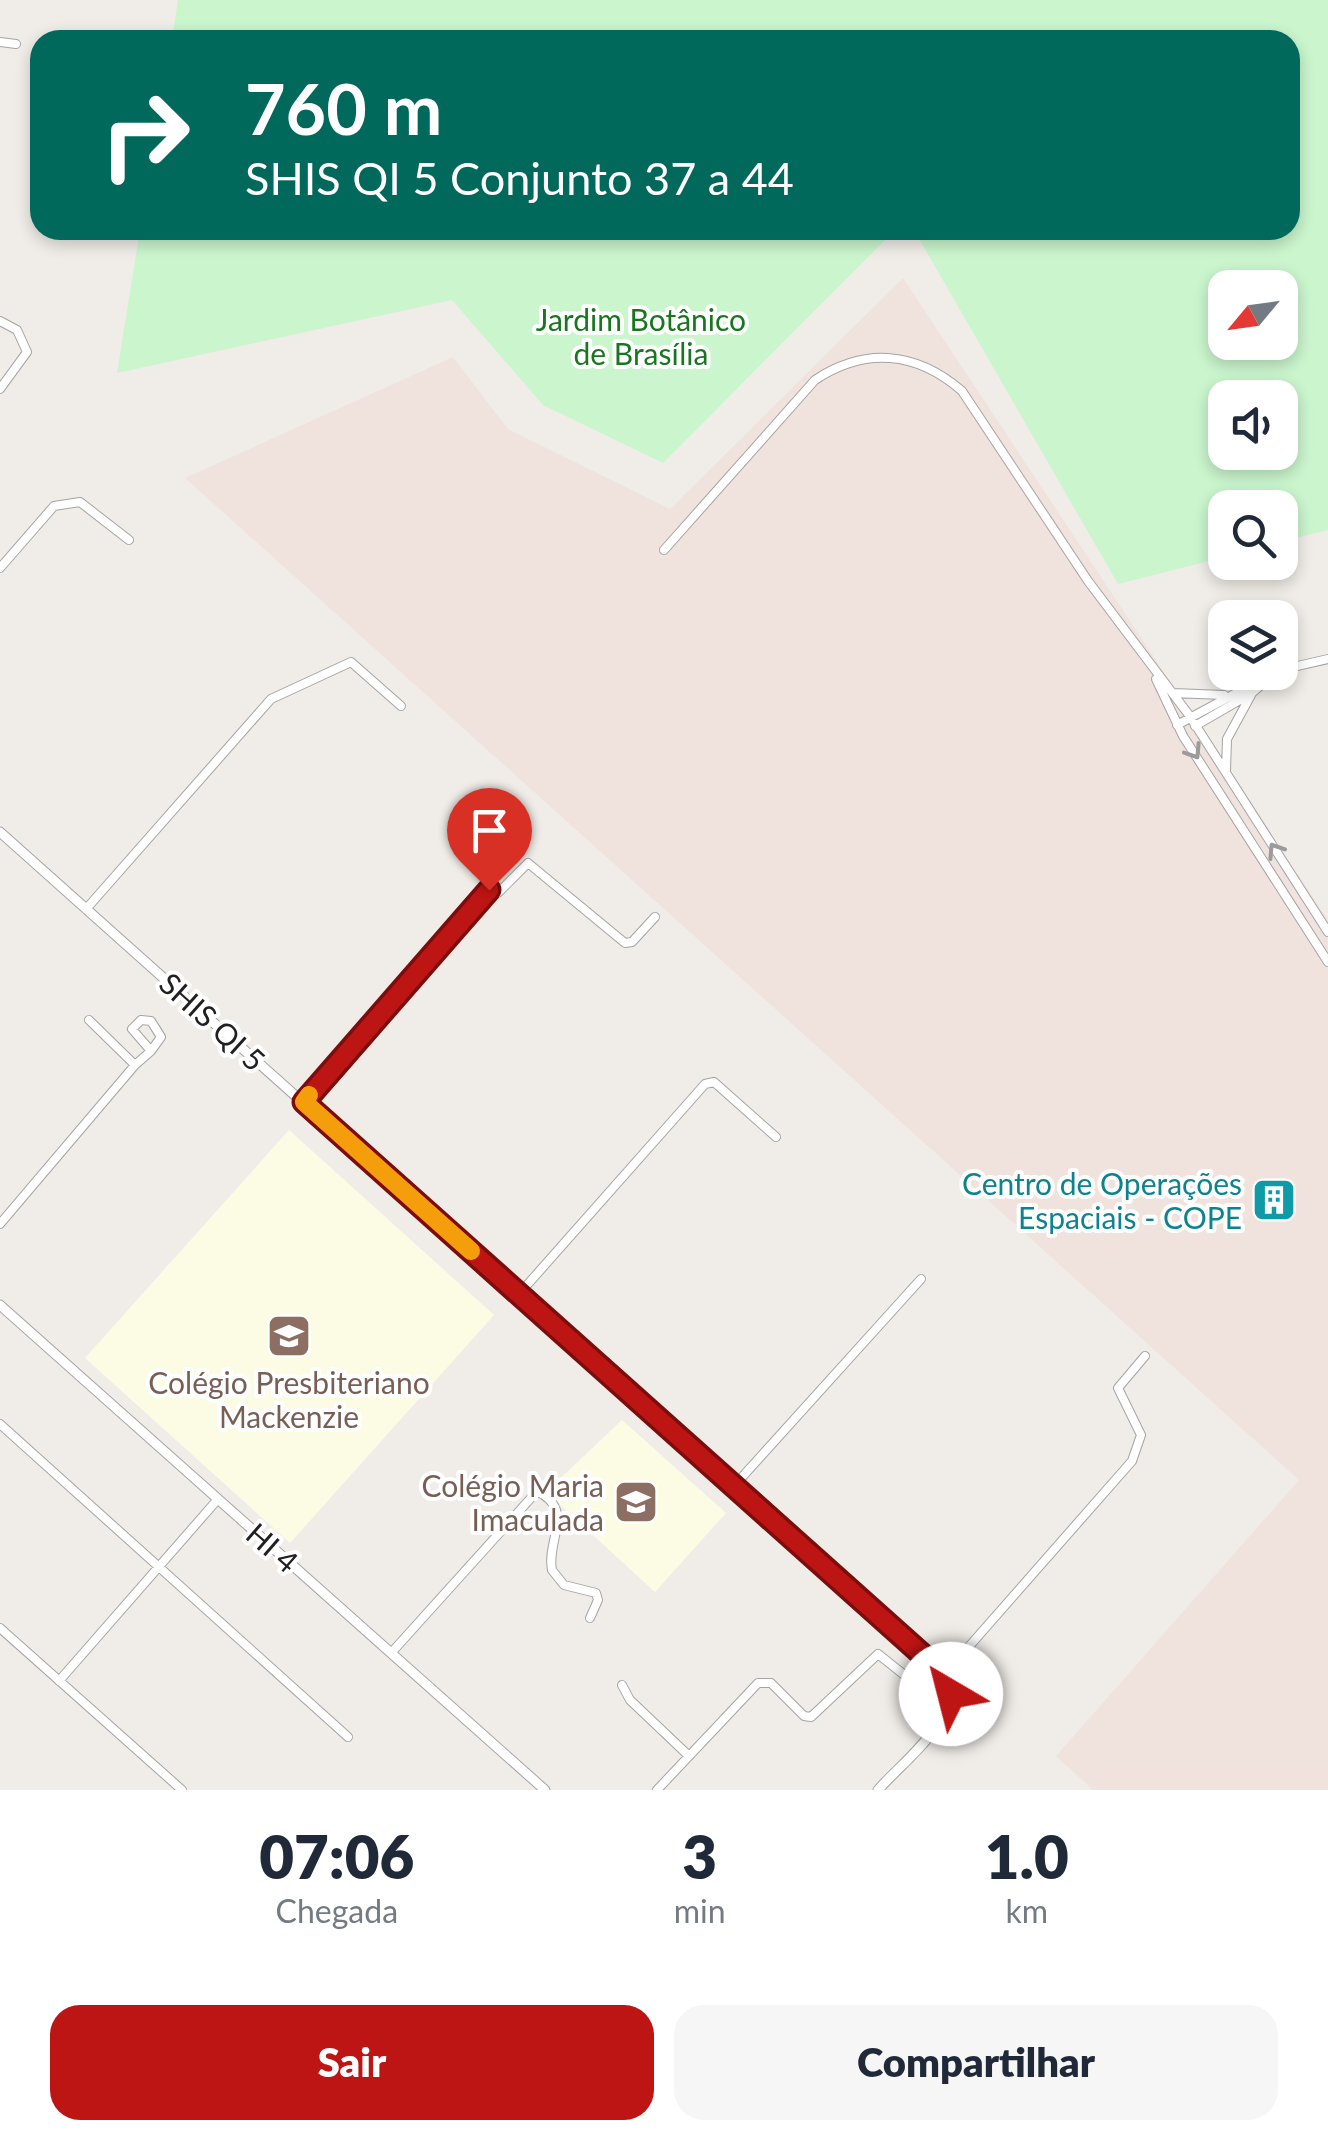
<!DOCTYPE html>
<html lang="pt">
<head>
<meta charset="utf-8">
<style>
  body { margin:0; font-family:Lato,sans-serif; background:#f6f6f7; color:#1f2937; height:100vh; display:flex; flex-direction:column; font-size:38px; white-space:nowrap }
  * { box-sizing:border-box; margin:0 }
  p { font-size:32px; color:#747a83 }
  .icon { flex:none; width:55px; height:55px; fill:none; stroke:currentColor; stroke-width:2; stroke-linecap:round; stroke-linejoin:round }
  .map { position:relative; height:1790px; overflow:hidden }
  .panel { display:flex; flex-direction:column; background:#fff; flex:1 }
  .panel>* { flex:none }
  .top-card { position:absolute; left:30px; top:30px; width:1270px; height:210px; border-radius:30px; box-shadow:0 5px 15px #0003; background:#00695c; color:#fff; overflow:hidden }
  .needle { width:65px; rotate:241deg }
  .buttons { position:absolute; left:1208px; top:270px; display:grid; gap:20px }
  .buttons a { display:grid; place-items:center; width:90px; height:90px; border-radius:20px; background:#fff; box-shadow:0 5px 15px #0003; font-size:50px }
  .pin { position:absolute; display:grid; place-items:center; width:85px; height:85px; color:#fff; margin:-102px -42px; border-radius:50% 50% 50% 0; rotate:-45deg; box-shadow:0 0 10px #0007 }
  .pin .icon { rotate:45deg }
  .me { position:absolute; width:110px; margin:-55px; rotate:323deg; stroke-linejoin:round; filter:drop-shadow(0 0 8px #0008) }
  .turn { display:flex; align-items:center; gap:35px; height:210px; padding:0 50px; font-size:45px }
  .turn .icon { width:130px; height:130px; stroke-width:2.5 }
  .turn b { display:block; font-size:70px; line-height:85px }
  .eta { display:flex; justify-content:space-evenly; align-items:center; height:170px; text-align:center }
  .eta b { font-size:60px; font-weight:800; line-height:70px }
  .cta { display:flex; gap:20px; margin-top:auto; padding:20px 50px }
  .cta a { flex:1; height:115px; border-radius:30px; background:#bd1414; color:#fff; font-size:40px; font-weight:800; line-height:115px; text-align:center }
  .cta a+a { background:#f6f6f7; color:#1f2937 }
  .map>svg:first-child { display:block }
  .education { fill:#fcfce4 }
  .military { fill:#f0e2dd }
  .park { fill:#caf5cd; fill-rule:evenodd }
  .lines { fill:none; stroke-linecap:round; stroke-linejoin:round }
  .minor-casing { stroke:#a4a4a4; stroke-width:10 }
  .tertiary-casing { stroke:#a4a4a4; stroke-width:11 }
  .minor { stroke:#fff; stroke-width:8 }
  .tertiary { stroke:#fff; stroke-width:9 }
  .oneway { stroke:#9b9b9b }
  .route-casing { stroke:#7b0d0d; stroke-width:25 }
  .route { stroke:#bd1414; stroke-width:18 }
  .slow { stroke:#f59e0b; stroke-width:18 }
  .labels { text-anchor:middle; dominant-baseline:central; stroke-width:8; stroke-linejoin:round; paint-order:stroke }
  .park-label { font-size:30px; fill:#17761e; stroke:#fff }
  .street-label { font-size:30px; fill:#202020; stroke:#fff }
  .culture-label { font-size:30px; fill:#0d838f; stroke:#fff; text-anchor:end }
  .education-label { font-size:30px; fill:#785e54; stroke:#fff }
</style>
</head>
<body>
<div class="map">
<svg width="1328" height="1790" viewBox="0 0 1328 1790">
  <rect width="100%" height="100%" fill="#f0ede8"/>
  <path class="education" d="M289,1130l205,185 -204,228 -205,-185z
    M622,1420l104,93 -71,79 -109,-100z"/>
  <path class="military" d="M903,278l425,642v870h-235l-37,-34 243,-276 -1114,-1002 268,-121 55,72 162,80z"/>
  <path class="park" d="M178,0h1150v530l-48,12v-34h-55v49l-107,27 -204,-354h376v-190h-1118zM1225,288h55v54h-55zM1225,398h55v54h-55z
    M140,230h755l-232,233 -120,-58 -91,-105 -335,73z"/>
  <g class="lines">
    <defs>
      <path id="minor" d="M0,42l16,2
        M0,321l17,9 10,22 -27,37
        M664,550l151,-170c50,-33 101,-29 147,11l126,190 101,134 139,217
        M0,568l54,-62 26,-4 49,38
        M1280,670l48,-11
        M1156,679l27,57 145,226
        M1173,693l51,2
        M1177,725l98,-53
        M1195,726l57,-33 15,-13
        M1226,770l1,-31 24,-44
        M87,908l184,-209 80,-37 50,44
        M89,1020l46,45 16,-14 -19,-22 9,-9 10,1 10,16 -10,14
        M303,1101l186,-210 9,2 30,-30 97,80 7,-1 23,-25
        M0,1224l135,-159
        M520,1293l185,-209 9,-2 62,55
        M0,1424l348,313
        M734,1486l187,-207
        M537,1491c39,20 9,48 15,79l12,15 32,8 2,7 -8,18
        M0,1628l182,162
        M392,1652l147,-163
        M944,1675l188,-214 9,-26 -23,-47 27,-32
        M59,1681l159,-182
        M622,1685l8,15 59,56
        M657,1790l101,-107h13l33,33 7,1 67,-63 39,31"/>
      <path id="tertiary" d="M0,832l944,843c21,42 -40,85 -66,115
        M0,1305l545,485"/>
    </defs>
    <use href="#minor" class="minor-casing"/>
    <use href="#tertiary" class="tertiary-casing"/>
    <use href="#minor" class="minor"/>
    <use href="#tertiary" class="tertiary"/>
  </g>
  <defs><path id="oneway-chevron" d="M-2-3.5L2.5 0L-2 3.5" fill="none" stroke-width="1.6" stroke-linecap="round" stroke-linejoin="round" transform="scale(2.5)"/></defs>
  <g class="oneway">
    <use href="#oneway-chevron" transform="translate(1194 752) rotate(57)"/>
    <use href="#oneway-chevron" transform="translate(1275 850) rotate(-123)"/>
  </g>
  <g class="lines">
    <defs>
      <path id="route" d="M489,890l-185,212 640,572 7,20"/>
    </defs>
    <use href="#route" class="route-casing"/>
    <use href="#route" class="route"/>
    <path class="slow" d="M309,1095l-5,7 167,149"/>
  </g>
  <defs>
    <symbol id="building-square" viewBox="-11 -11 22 22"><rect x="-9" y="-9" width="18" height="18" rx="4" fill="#0f9aa8" stroke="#fff"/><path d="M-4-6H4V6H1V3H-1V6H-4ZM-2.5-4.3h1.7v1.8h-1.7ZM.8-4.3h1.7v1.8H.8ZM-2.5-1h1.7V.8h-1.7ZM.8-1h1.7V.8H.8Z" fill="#fff"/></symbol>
    <symbol id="school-square" viewBox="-11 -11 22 22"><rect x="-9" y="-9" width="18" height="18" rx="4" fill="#8d6e63" stroke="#fff"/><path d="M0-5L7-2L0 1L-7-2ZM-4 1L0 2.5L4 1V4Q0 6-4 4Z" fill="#fff"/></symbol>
  </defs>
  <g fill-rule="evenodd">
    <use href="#building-square" x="1249" y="1175" width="50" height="50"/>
    <use href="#school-square" x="264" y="1311" width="50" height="50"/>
    <use href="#school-square" x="611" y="1477" width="50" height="50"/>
  </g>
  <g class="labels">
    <g class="park-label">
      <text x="641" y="319">Jardim Botânico<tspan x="641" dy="34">de Brasília</tspan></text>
    </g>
    <g class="street-label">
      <text transform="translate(213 1021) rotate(42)">SHIS QI 5</text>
      <text transform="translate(273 1547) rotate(41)">HI 4</text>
    </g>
    <g class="culture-label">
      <text x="1242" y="1183">Centro de Operações<tspan x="1242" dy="34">Espaciais - COPE</tspan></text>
    </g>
    <g class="education-label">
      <text x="289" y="1382">Colégio Presbiteriano<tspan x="289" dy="34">Mackenzie</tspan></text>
      <text x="604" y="1485" text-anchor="end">Colégio Maria<tspan x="604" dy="34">Imaculada</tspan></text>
    </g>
  </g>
</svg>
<div class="buttons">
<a><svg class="needle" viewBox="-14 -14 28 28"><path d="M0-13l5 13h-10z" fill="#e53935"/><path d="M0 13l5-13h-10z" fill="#747a83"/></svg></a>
<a><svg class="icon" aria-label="sound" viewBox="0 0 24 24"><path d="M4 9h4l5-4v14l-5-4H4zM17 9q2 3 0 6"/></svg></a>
<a><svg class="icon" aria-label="search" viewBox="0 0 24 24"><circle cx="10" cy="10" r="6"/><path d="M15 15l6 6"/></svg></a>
<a><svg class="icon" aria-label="layers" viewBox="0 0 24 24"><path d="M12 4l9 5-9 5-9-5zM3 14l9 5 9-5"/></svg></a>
</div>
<div class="pin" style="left:489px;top:890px;background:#d93025"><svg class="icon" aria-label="arrive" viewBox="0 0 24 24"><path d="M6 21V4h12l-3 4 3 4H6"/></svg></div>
<svg class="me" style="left:951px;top:1694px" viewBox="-20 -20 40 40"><circle r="19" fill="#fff"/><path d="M0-13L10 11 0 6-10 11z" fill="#bd1414"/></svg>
<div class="top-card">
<div class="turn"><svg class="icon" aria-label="right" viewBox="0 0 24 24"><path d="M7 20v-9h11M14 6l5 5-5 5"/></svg><div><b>760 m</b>SHIS QI 5 Conjunto 37 a 44</div></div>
</div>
</div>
<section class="panel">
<div class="eta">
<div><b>07:06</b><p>Chegada</p></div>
<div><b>3</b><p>min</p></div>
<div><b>1.0</b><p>km</p></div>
</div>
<div class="cta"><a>Sair</a><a>Compartilhar</a></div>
</section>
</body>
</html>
